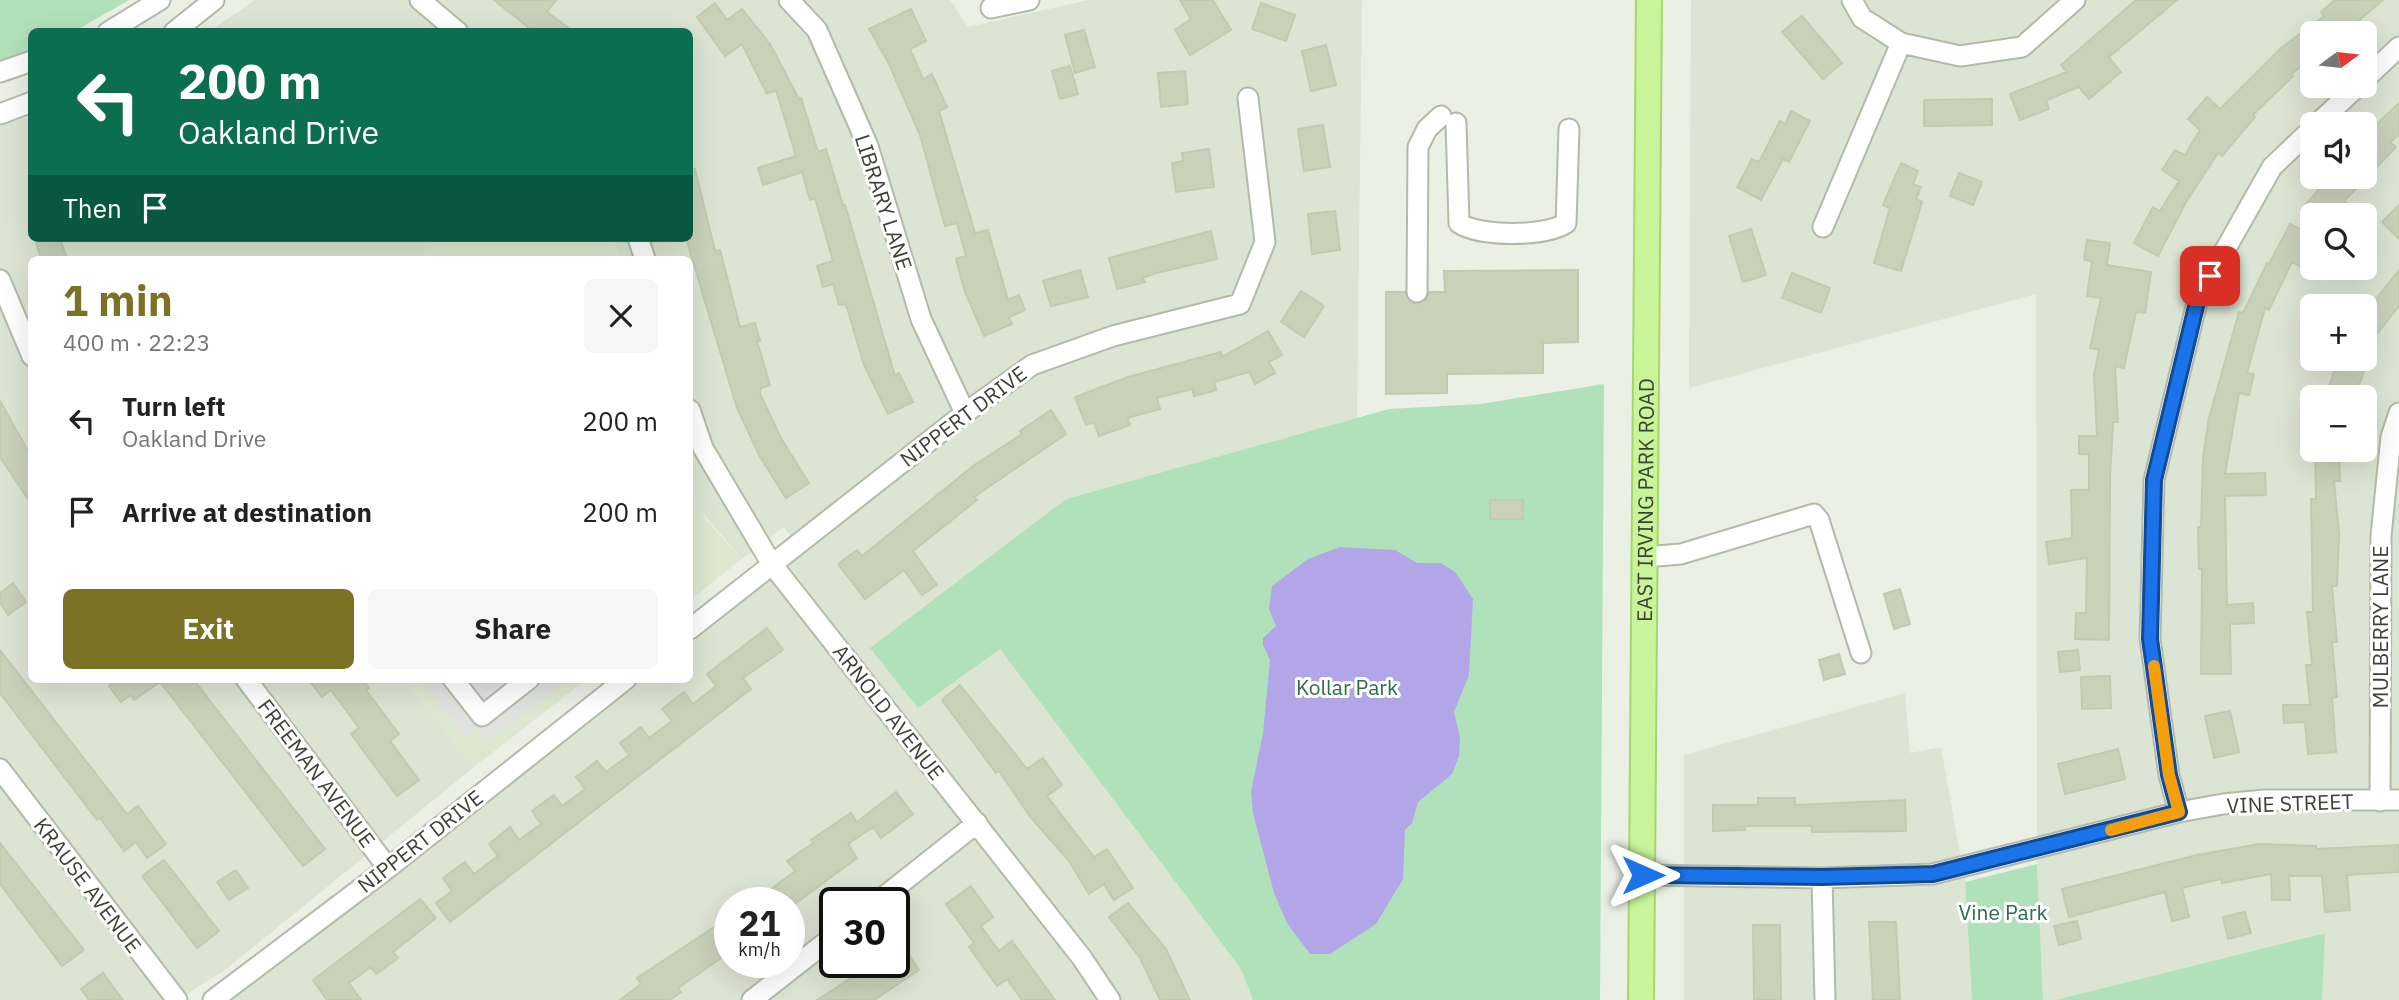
<!DOCTYPE html>
<html lang="en">
<head>
<meta charset="utf-8">
<style>
  body { margin:0; font-family:"IBM Plex Sans",sans-serif; background:#f6f6f6; color:#222; height:100vh; display:flex; flex-direction:column; font-size:26px; white-space:nowrap }
  * { box-sizing:border-box; margin:0 }
  p { font-size:23px; color:#767676 }
  .icon { flex:none; width:38px; height:38px; fill:none; stroke:currentColor; stroke-width:2; stroke-linecap:round; stroke-linejoin:round }
  .map { position:relative; flex:1; overflow:hidden }
  .sheet { position:absolute; left:28px; top:256px; width:665px; height:427px; display:flex; flex-direction:column; background:#fff; border-radius:10px; box-shadow:0 7px 28px #0002 }
  .sheet>* { flex:none }
  .banner { position:absolute; left:28px; top:28px; width:665px; height:214px; border-radius:10px; box-shadow:0 7px 28px #0002; background:#0b6e4f; color:#fff; overflow:hidden }
  .needle { width:46px; rotate:75deg }
  .fabs { position:absolute; left:2300px; top:21px; display:grid; gap:14px }
  .fabs a { display:grid; place-items:center; width:77px; height:77px; border-radius:10px; background:#fff; box-shadow:0 7px 28px #0002; font-size:35px }
  .speed { position:absolute; left:714px; top:887px; display:flex; gap:14px; font-size:35px; font-weight:700; text-align:center }
  .speed>* { display:grid; place-content:center; width:91px; height:91px; border-radius:50%; background:#fff; box-shadow:0 7px 28px #0002; line-height:1 }
  .speed small { font-size:18px; font-weight:400 }
  .speed .limit { border:4px solid #111; border-radius:10px; background:#fff; color:#111 }
  .pin { position:absolute; display:grid; place-items:center; width:60px; height:60px; color:#fff; margin:-30px; border-radius:14px; box-shadow:0 4px 10px #0006 }
  .me { position:absolute; width:77px; margin:-38px; rotate:90deg; stroke-linejoin:round; filter:drop-shadow(0 0 5px #0008) }
  .turn { display:flex; align-items:center; gap:24px; height:147px; padding:0 35px; font-size:32px }
  .turn .icon { width:91px; height:91px; stroke-width:2.5 }
  .turn b { display:block; font-size:49px; line-height:60px }
  .then { display:flex; align-items:center; height:66px; padding:0 35px; background:#0003; gap:14px; font-size:26px }
  .round { display:grid; place-items:center; flex:none; width:74px; height:74px; border-radius:10px; background:#f6f6f6 }
  .summary { display:flex; align-items:center; justify-content:space-between; height:119px; padding:0 35px }
  h1 { font-size:42px; font-weight:700; line-height:52px; color:#7a7325 }
  .primary-button { display:flex; gap:14px; margin-top:auto; padding:14px 35px }
  .primary-button a { flex:1; height:80px; border-radius:10px; background:#7a7325; color:#fff; font-size:28px; font-weight:700; line-height:80px; text-align:center }
  .primary-button a+a { background:#f6f6f6; color:#222 }
  ul { padding:0; list-style:none }
  li { display:flex; align-items:center; gap:21px; height:91px; padding:0 35px }
  li div { flex:1 }
  li b { display:block; font-size:26px }
  li em { font-style:normal }
  .map>svg:first-child { display:block }
  .residential { fill:#dce4d3; fill-rule:evenodd }
  .education { fill:#dde8d0 }
  .green { fill:#b1e1bb }
  .parking { fill:#e0e2dd }
  .water { fill:#b2a6e8 }
  .building { fill:#c9d1bb; stroke:#c1cbaf; stroke-width:2 }
  .lines { fill:none; stroke-linecap:round; stroke-linejoin:round }
  .minor-casing { stroke:#b3bba8; stroke-width:23 }
  .major-casing { stroke:#a5d76c; stroke-width:28 }
  .minor { stroke:#fff; stroke-width:19 }
  .major { stroke:#c9f49a; stroke-width:24 }
  .route-casing { stroke:#114b97; stroke-width:18 }
  .route { stroke:#1a73e8; stroke-width:12 }
  .slow { stroke:#f59e0b; stroke-width:12 }
  .labels { text-anchor:middle; dominant-baseline:central; stroke-width:6; stroke-linejoin:round; paint-order:stroke }
  .street-label { font-size:21px; fill:#3d4235; stroke:#fff }
  .park-label { font-size:21px; fill:#2f6e47; stroke:#fff }
</style>
</head>
<body>
<div class="map">
<svg width="2399" height="1000" viewBox="0 0 2399 1000">
  <rect width="100%" height="100%" fill="#ebf0e5"/>
  <path class="residential" d="M255,0h695l18,27 121,-27h273l-5,418 -291,81 -148,208 82,-58 241,320 12,31h-1025l142,-107 268,-214h52v-41l109,-88 -15,-23 -42,32 -46,-54 -6,-15v-231h-70l-6,-21h76v-206h-482zM730,903h59v59h-59zM835,903h59v59h-59z
    M1691,0h708v1000h-77l2,-67 -269,67h-12l-6,-136 -1,-570 -347,94zM2312,33h52v53h-52zM2312,124h52v53h-52zM2312,215h52v53h-52zM2312,306h52v53h-52zM2312,397h52v53h-52z
    M31,116l1,122h404l-16,21h-388v420h372l70,88 -245,200 -51,33h-178v-874z
    M1905,693l5,60 31,-6 24,135 7,118h-288v-245z"/>
  <path class="education" d="M436,238h178l6,21h-200z
    M690,490l16,30 36,39 -52,41z
    M404,679h183l-113,88z"/>
  <path class="green" d="M0,0h129l-54,31 -43,1 -1,19 -31,11z
    M1604,384l-4,616h-347l-12,-31 -241,-320 -82,59 -48,-60 196,-149 323,-90 91,-5z
    M2037,864l6,136h-71l-7,-118z
    M2325,933l-3,67h-267z"/>
  <path class="parking" d="M431,679h138l-82,63 -9,-12 -13,7 -41,-53z"/>
  <path class="water" d="M1340,547l55,3 22,13h24l14,9 18,27 -4,76 -15,37 6,25 -1,19 -7,18 -34,28 -6,21 -7,7 -2,49 -27,45 -46,30h-20l-23,-31 -13,-30 -21,-80 -2,-21 12,-59 7,-73 -7,-15v-7l13,-12 -7,-17 3,-23 36,-27z"/>
  <path class="building" d="M494,0h62l-9,12 27,20h-40z
    M1180,0h33l18,30 -41,25 -15,-25 16,-11z
    M2136,0h41l-68,57 12,15 -32,27 -10,-12 -33,13 3,9 -29,11 -10,-26 57,-22 -6,-7z
    M2335,0h48l-39,33h-32v25l-21,16 2,2 -40,39 2,2 -33,39 -4,-3 -32,49 -28,54 -24,-13 19,-36 7,4 19,-30 -17,-11 13,-20 10,5 15,-25 -12,-11 19,-22 13,12 61,-61 43,-32 -3,-4z
    M715,3l12,17 15,-11 28,35 29,55 2,-1 17,54 8,-3 17,56h2l50,171 4,-3 14,29 -25,12 -24,-49 -18,-61 -7,1 -6,-21 -10,3 -6,-21 16,-5 -18,-63 -5,2 -8,-28 -39,13 -5,-17 38,-12 -20,-66 -9,4 -25,-50 -17,12 -28,-39z
    M1261,3l34,12 -9,26 -34,-12z
    M911,9l15,32 -16,8 13,30 9,-5 15,33 -8,4 36,122 13,-3 20,70 11,-5 6,15 -16,7 3,7 -28,12 -19,-44 -9,-33 10,-3 -9,-33 -12,3 -25,-91 -32,-73 -19,-33z
    M1802,16l40,47 -19,16 -41,-47z
    M1084,30l11,37 -20,6 -10,-38z
    M1326,45l10,40 -25,6 -9,-40z
    M1070,66l8,28 -18,5 -8,-28z
    M1185,71l3,33 -27,3 -3,-34z
    M1992,99v26l-68,1v-26z
    M2399,103v32l-9,7 6,5 -52,54 15,14h-40l-13,-11 24,-27h34v-41z
    M1791,111l19,10 -21,41 -6,-3 -22,41 -24,-13 15,-28 7,3 21,-41 5,3z
    M1323,125l7,42 -26,4 -6,-42z
    M1209,149l5,38 -38,5 -4,-29 11,-2 -1,-8z
    M1901,163l17,8 -5,13 8,3 -5,12 6,3 -21,69 -27,-8 16,-55 -7,-3z
    M695,169l20,82 5,-1 20,77 15,-4 5,18h-3l13,44 -9,3 -1,6 22,46 27,43 -23,15 -27,-43 -22,-47 -51,-170h4v-68z
    M1959,173l23,9 -9,23 -23,-9z
    M2399,205v34l-17,-17z
    M1335,211l5,39 -28,4 -4,-40z
    M2290,224l22,11v11l-11,21 -9,-5 -23,48 -4,-2 -18,65 7,1 -5,21 -10,-2 -14,81 40,-1 1,22 -41,1 2,109 26,-2 1,20 -24,1 1,50h-30l1,-105h-3l-1,-42h3l2,-70 6,-39 30,-106 4,1 24,-50 2,1z
    M1751,229l15,46 -23,7 -14,-46z
    M1211,231l6,28 -61,14 -13,5 2,4 -28,7 -8,-31z
    M35,238h25l7,21h-26z
    M2087,240l23,3 -3,22 44,7 -6,41 -9,-1 -12,56 -9,-2 3,56h-5l-3,56 -1,162 -34,-1 1,-26h10l1,-55 -38,6 -3,-22 26,-4 -1,-48h18v-36h-10v-18h18l-3,-61 5,-25 -9,-2 11,-50 -14,-2 5,-35 -8,-1z
    M1080,270l8,27 -37,9 -8,-25z
    M1578,270v72l-35,1v30l-96,1v19l-61,1v-102h19l5,10 8,2 9,-5 2,-7h16l-1,-21z
    M2399,270v36l-35,44v-36z
    M1792,273l38,15 -9,25 -39,-15z
    M1301,291l23,15 -20,31 -23,-15z
    M1268,331l14,24 -13,7 6,11 -20,11 -6,-12 -35,10 2,8 -22,6 -2,-7 -35,9 3,11 -33,9 3,7 -31,11 -5,-14 -8,3 -11,-28 53,-20 93,-25 1,5z
    M2338,359h30l-13,38h-29z
    M0,401l32,57v47l-32,-48z
    M1051,410l15,24 -92,63 3,3 -64,51 24,34 -15,10 -18,-25 -39,29 -27,-35 19,-14 5,6 111,-90 49,-32 -2,-3z
    M2315,450h24l1,31h-6l5,53 -2,52h-5l5,56h-5l5,55 -5,1 4,54 -28,2 -3,-32 -21,1 -1,-18h27l-4,-40h6l-5,-53h6l-2,-113h5z
    M1490,500h33v19h-33z
    M13,583l13,19 -18,13 -8,-12v-10z
    M1900,589l10,35 -16,5 -10,-35z
    M767,628l16,22 -40,28 8,11 -301,233 -14,-19 16,-12 -9,-13 22,-16 9,12 24,-18 -9,-12 21,-17 9,13 22,-16 -9,-13 22,-16 8,11 23,-17 -9,-12 21,-16 9,11 23,-17 -9,-12 21,-16 8,11 23,-17 -10,-12 22,-17 9,12 23,-18 -9,-12z
    M0,650l127,164 11,-8 28,38 -19,14 -11,-16 -12,9 -24,-33 -3,2 -97,-127z
    M2078,650l2,20 -20,2 -2,-20z
    M1839,654l6,20 -21,6 -5,-20z
    M2110,676l1,32 -29,1 -1,-32z
    M119,679h74l132,170 -22,17 -143,-184 -26,18 -3,-5 -10,7 -12,-16z
    M308,679h54l7,9 -3,2 33,44 -9,7 29,39 -22,16 -46,-62 8,-6 -28,-38 -9,7z
    M960,685l67,84 16,-11 19,27 -15,11 47,61 13,-8 26,39 -19,12 -10,-16 -15,10 -20,-33 -38,-43 -32,-47 -3,2 -54,-73z
    M2230,711l9,41 -25,6 -9,-42z
    M2118,749l7,30 -60,15 -7,-30z
    M896,792l17,22 -32,24 -8,-11 -25,17 9,14 -61,45h-43l42,-32 -8,-10 26,-18 -2,-3 40,-27 6,9z
    M1758,798h37v7l110,-5 1,31 -94,1v-6h-67v4l-32,1v-26h45z
    M0,843l84,107 -22,16 -62,-82z
    M2259,844l57,2v3l83,-4v27l-52,3 3,35 -25,2 -3,-36h-33l1,24h-18l-1,-26 -49,9 -1,-4 -39,9 7,29 -17,4 -7,-29 -96,25 -7,-28 135,-34z
    M164,860l55,71 -22,17 -55,-72z
    M236,870l12,18 -19,12 -12,-18z
    M971,886l22,31 -12,9 18,25 13,-10 43,59h-33l-15,-21 -10,7 -28,-39 5,-4 -28,-39z
    M420,899l16,19 -43,34 5,6 -22,16 -5,-7 -22,16 12,17h-34l-14,-20z
    M1128,903l38,46 24,51h-30l-20,-42 -31,-41z
    M2245,912l6,21 -23,6 -5,-22z
    M2077,921l4,18 -22,6 -5,-19z
    M722,922l8,12v18l-52,36 3,4 -11,8h-50l21,-16 -4,-6z
    M1869,922h27l4,78h-27z
    M1753,925h27l1,75h-27z
    M894,933l25,37 -45,30h-57l59,-38h18z
    M103,973l20,27h-34l-8,-11z"/>
  <g class="lines">
    <defs>
      <path id="minor" d="M420,0l38,32
        M789,0l28,30 51,116 53,173 44,94
        M1852,0l10,18 39,25 59,13 62,-9 53,-47
        M991,8l38,-8
        M108,32l52,-32
        M174,32l40,-32
        M0,72l32,-11
        M2364,80l35,-33
        M0,114l32,-12
        M1456,123l3,100c20,14 87,14 107,0l3,-94
        M2317,124l41,-38
        M1823,227l78,-184
        M638,238l7,21
        M0,280l32,76
        M1417,292l1,-145 9,-18 14,-13
        M690,410l13,38 68,115 311,395 28,42
        M1645,557l36,-3 133,-40 5,6 42,133
        M690,629l275,-216 67,-48 81,-29 127,-32 25,-62 -17,-144
        M246,679l142,189
        M453,679l29,37 47,-37
        M0,769l177,231
        M2380,801l1,-265 10,-99 8,-24
        M2179,812l-10,-37 -19,-136 4,-159 44,-182 74,-131 40,-38
        M1643,875l179,3 111,-4 246,-62 44,-8 42,-4h134
        M1822,878l3,122
        M876,903l101,-80
        M213,1000l175,-132 238,-189
        M752,1000l83,-65"/>
      <g id="major">
        <path id="s1" d="M1641,1000l8,-1000"/>
      </g>
    </defs>
    <use href="#minor" class="minor-casing"/>
    <use href="#major" class="major-casing"/>
    <use href="#minor" class="minor"/>
    <use href="#major" class="major"/>
  </g>
  <g class="lines">
    <defs>
      <path id="route" d="M1643,875l179,2 111,-3 246,-62 -10,-37 -19,-136 4,-159 44,-182 12,-22"/>
    </defs>
    <use href="#route" class="route-casing"/>
    <use href="#route" class="route"/>
    <path class="slow" d="M2111,830l68,-18 -10,-37 -15,-109"/>
  </g>
  <g class="labels">
    <g class="street-label">
      <text transform="translate(884 202) rotate(72)">LIBRARY LANE</text>
      <text transform="translate(963 416) rotate(-37)">NIPPERT DRIVE</text>
      <text stroke="none"><textPath href="#s1" startOffset="500">EAST IRVING PARK ROAD</textPath></text>
      <text transform="translate(2380 627) rotate(-90)">MULBERRY LANE</text>
      <text transform="translate(889 712) rotate(52)">ARNOLD AVENUE</text>
      <text transform="translate(317 773) rotate(53)">FREEMAN AVENUE</text>
      <text transform="translate(2290 803) rotate(-2)">VINE STREET</text>
      <text transform="translate(420 841) rotate(-38)">NIPPERT DRIVE</text>
      <text transform="translate(88 885) rotate(53)">KRAUSE AVENUE</text>
    </g>
    <g class="park-label">
      <text x="1347" y="687">Kollar Park</text>
      <text x="2003" y="912">Vine Park</text>
    </g>
  </g>
</svg>
<div class="fabs">
<a><svg class="needle" viewBox="-14 -14 28 28"><path d="M0-13l5 13h-10z" fill="#e53935"/><path d="M0 13l5-13h-10z" fill="#767676"/></svg></a>
<a><svg class="icon" aria-label="sound" viewBox="0 0 24 24"><path d="M4 9h4l5-4v14l-5-4H4zM17 9q2 3 0 6"/></svg></a>
<a><svg class="icon" aria-label="search" viewBox="0 0 24 24"><circle cx="10" cy="10" r="6"/><path d="M15 15l6 6"/></svg></a>
<a>+</a>
<a>−</a>
</div>
<div class="speed"><div>21<small>km/h</small></div><div class="limit">30</div></div>
<div class="pin" style="left:2210px;top:276px;background:#d93025"><svg class="icon" aria-label="arrive" viewBox="0 0 24 24"><path d="M6 21V4h12l-3 4 3 4H6"/></svg></div>
<svg class="me" style="left:1643px;top:875px" viewBox="-20 -20 40 40"><path d="M0-17L14 15 0 8-14 15z" fill="#1a73e8" stroke="#fff" stroke-width="4"/></svg>
<div class="banner">
<div class="turn"><svg class="icon" aria-label="left" viewBox="0 0 24 24"><path d="M17 20v-9H6M10 6l-5 5 5 5"/></svg><div><b>200 m</b>Oakland Drive</div></div>
<div class="then">Then<svg class="icon" aria-label="arrive" viewBox="0 0 24 24"><path d="M6 21V4h12l-3 4 3 4H6"/></svg></div>
</div>
<section class="sheet">
<div class="summary"><div><h1>1 min</h1><p>400 m · 22:23</p></div><a class="round"><svg class="icon" aria-label="close" viewBox="0 0 24 24"><path d="M6 6l12 12M18 6L6 18"/></svg></a></div>
<ul>
<li><svg class="icon" aria-label="left" viewBox="0 0 24 24"><path d="M17 20v-9H6M10 6l-5 5 5 5"/></svg><div><b>Turn left</b><p>Oakland Drive</p></div><em>200 m</em></li>
<li><svg class="icon" aria-label="arrive" viewBox="0 0 24 24"><path d="M6 21V4h12l-3 4 3 4H6"/></svg><div><b>Arrive at destination</b></div><em>200 m</em></li>
</ul>
<div class="primary-button"><a>Exit</a><a>Share</a></div>
</section>
</div>
</body>
</html>
